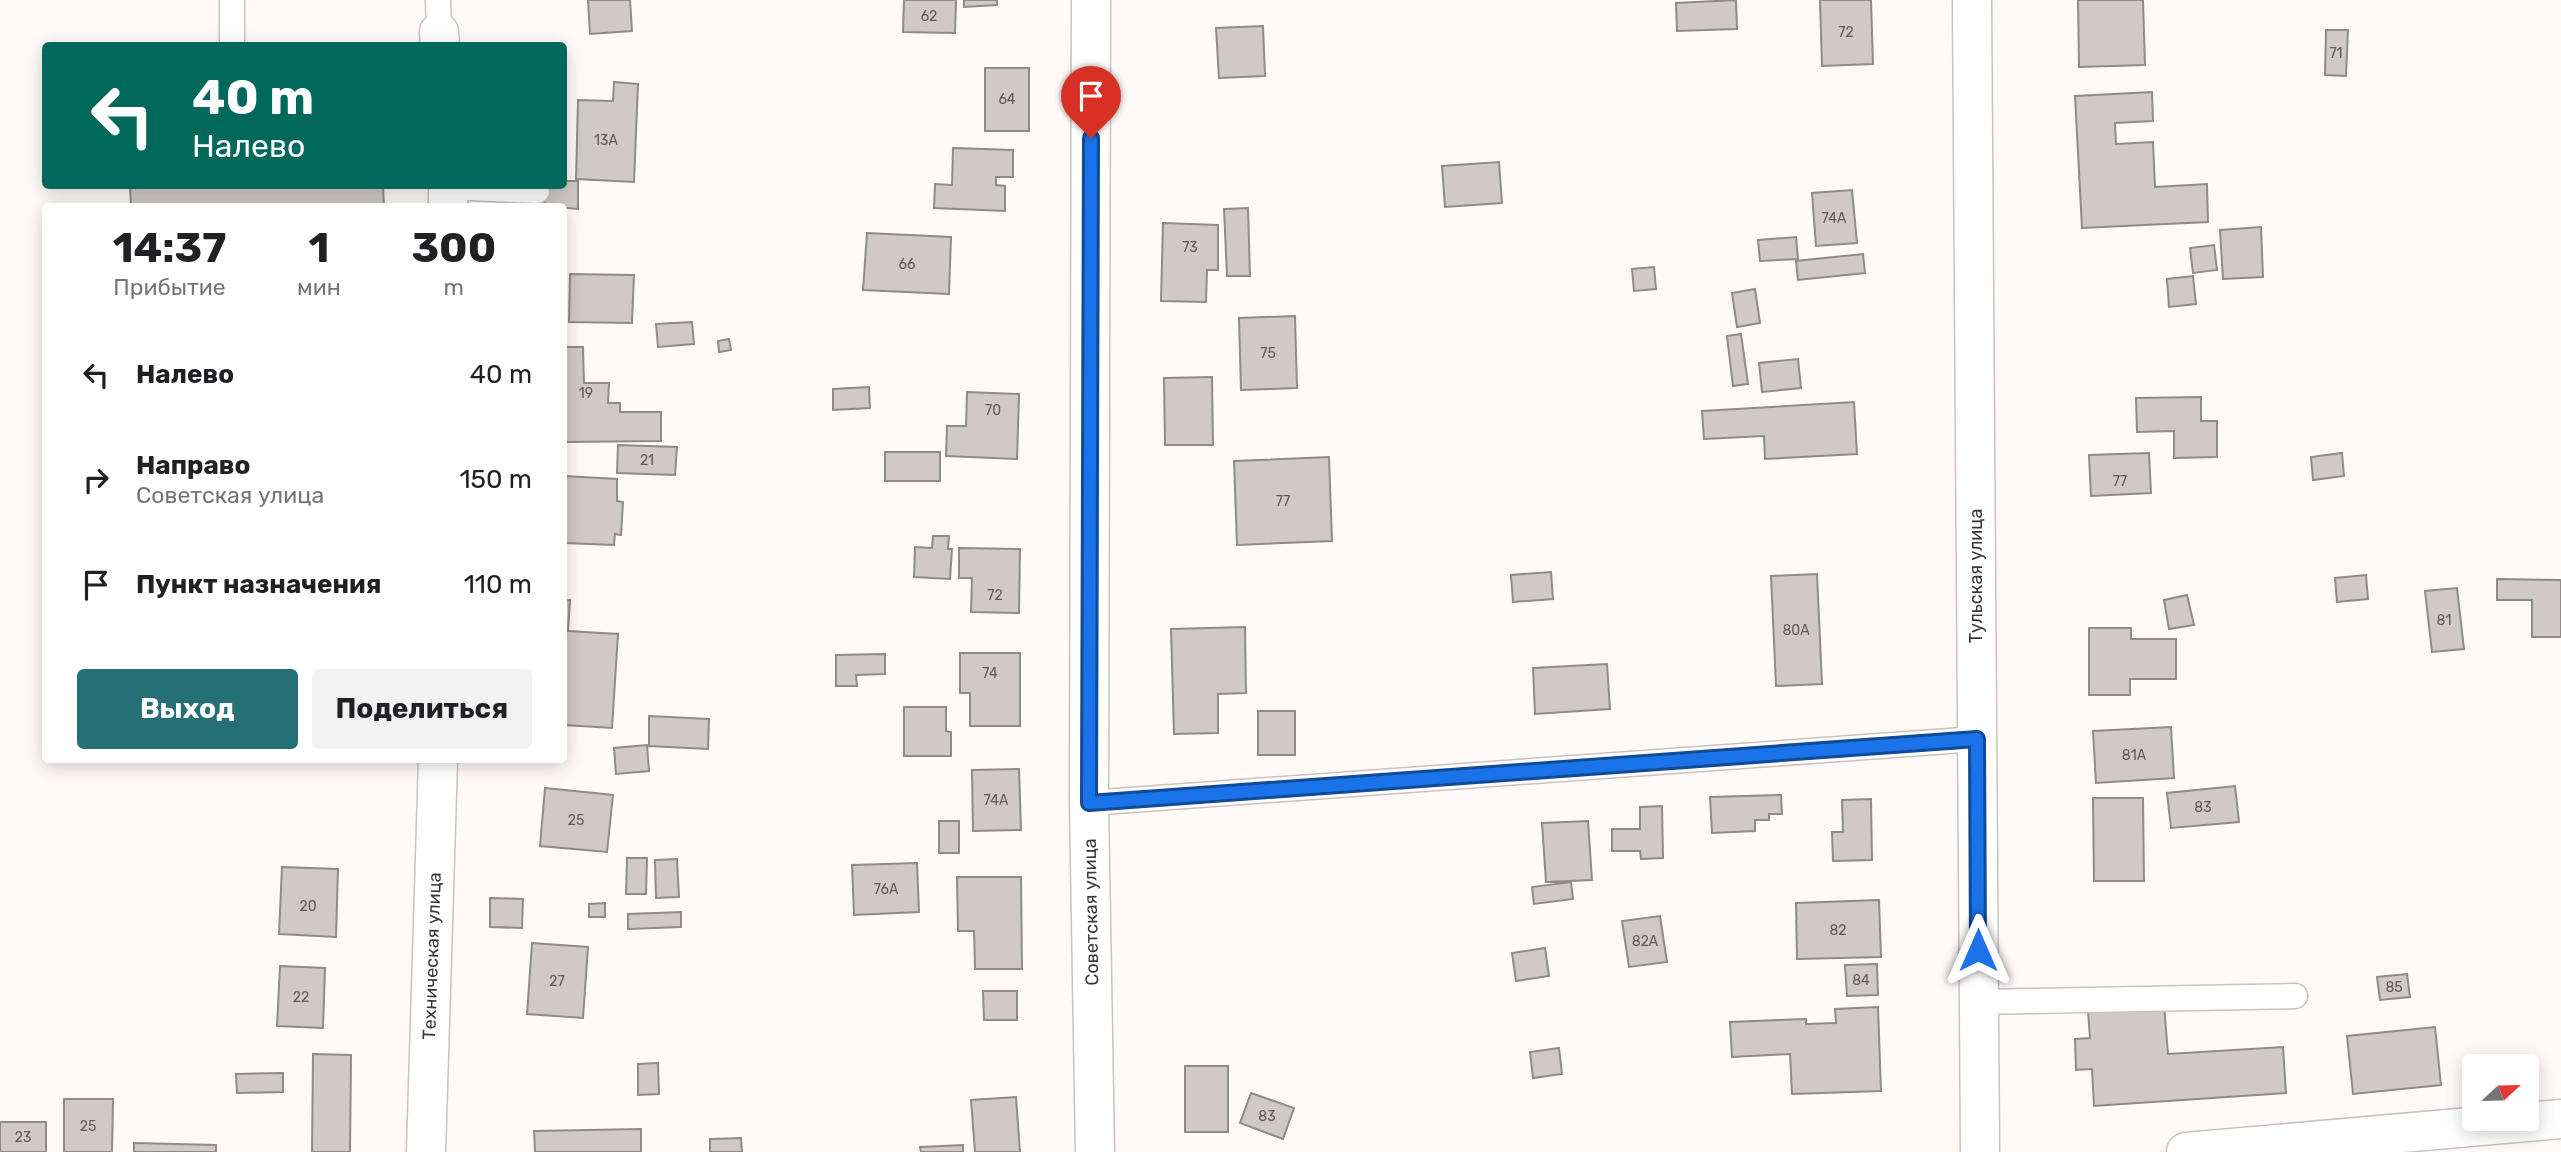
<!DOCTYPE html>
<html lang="ru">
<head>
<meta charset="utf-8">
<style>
  body { margin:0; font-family:Rubik,sans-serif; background:#f2f2f2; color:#202124; height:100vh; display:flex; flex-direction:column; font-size:26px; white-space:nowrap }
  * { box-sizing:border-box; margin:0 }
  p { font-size:23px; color:#757577 }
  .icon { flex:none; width:38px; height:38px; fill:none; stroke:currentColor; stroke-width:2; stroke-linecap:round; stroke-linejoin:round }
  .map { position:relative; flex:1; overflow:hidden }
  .panel { position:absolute; left:42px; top:203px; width:525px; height:560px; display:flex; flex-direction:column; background:#fff; border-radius:7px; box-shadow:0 4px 18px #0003 }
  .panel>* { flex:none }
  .banner { position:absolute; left:42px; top:42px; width:525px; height:147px; border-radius:7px; box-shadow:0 4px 18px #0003; background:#00695c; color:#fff; overflow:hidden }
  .needle { width:46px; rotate:68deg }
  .fabs { position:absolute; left:2462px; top:1054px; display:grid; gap:14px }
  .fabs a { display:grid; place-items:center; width:77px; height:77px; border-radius:7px; background:#fff; box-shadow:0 4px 18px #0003; font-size:35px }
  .pin { position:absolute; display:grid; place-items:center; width:60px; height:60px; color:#fff; margin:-72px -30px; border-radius:50% 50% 50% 0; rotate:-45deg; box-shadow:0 0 7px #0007 }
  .pin .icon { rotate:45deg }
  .me { position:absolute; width:77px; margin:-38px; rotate:0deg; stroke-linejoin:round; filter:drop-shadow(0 0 5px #0008) }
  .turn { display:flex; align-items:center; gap:24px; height:147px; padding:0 35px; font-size:32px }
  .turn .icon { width:91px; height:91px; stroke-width:2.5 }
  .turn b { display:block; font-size:49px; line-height:60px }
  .eta { display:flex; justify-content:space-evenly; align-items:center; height:119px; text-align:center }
  .eta b { font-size:42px; font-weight:700; line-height:49px }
  .button { display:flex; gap:14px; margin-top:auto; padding:14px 35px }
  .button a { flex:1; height:80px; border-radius:7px; background:#257076; color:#fff; font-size:28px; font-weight:700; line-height:80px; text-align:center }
  .button a+a { background:#f2f2f2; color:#202124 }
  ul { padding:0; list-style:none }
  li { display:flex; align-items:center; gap:21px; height:105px; padding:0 35px }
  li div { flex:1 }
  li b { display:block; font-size:26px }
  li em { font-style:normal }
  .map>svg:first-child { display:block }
  .building { fill:#d1c9c8; stroke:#908a89; stroke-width:2 }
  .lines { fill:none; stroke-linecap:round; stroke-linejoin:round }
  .service-casing { stroke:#c9c2c1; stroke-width:27 }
  .minor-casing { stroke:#c9c2c1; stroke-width:41 }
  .secondary-casing { stroke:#c9c2c1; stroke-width:41 }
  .service { stroke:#fff; stroke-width:24 }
  .minor { stroke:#fff; stroke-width:38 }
  .secondary { stroke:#fff; stroke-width:38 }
  .route-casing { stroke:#114b97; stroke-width:18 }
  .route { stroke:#1a73e8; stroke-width:12 }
  .labels { text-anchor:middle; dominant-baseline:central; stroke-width:5; stroke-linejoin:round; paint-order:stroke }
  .number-label { font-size:14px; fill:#5f5b5a }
  .street-label { font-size:18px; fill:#393636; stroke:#fff }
</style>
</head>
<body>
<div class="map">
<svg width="2561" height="1152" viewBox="0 0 2561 1152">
  <rect width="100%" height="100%" fill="#fff9f8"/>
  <path class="building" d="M588,0h42l2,31 -42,3z
    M904,0h52l-1,33 -52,-1z
    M964,0h33v5l-33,2z
    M1736,0l1,29 -60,2 -1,-28z
    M1820,0h51l2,64 -51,2z
    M2078,0h65l2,65 -66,2z
    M1263,26l2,50 -46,2 -3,-50z
    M2326,30h22l-2,46 -21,-1z
    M985,68h44v63h-44z
    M614,82l24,2 -4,98 -58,-3 2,-79 35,1z
    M2152,92l1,29 -38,2 1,21 37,-2 2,45 52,-3 1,38 -126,6 -7,-132z
    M953,148l60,2v27h-17v8l9,1v25l-71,-3 1,-24 17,1z
    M1499,162l3,41 -57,4 -3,-41z
    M564,181h14v28l-33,-3v-20h19z
    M130,186h253l1,20h-253z
    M1852,190l5,53 -41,3 -4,-53z
    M1248,208l2,68h-23l-3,-67z
    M1163,223l55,2v45h-11l-1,32 -45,-1z
    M2261,227l2,50 -40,2 -3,-49z
    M867,233l84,4 -2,57 -86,-4z
    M1796,237l2,22 -38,2 -2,-21z
    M2214,245l3,25 -24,3 -3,-25z
    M1863,254l2,19 -67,7 -2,-19z
    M1654,267l2,22 -22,2 -2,-22z
    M570,274l64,1 -2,48 -63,-1z
    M2193,276l3,28 -27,3 -2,-28z
    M1755,289l5,34 -23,4 -5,-34z
    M1295,316l2,72 -56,2 -2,-72z
    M692,322l2,22 -36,3 -2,-23z
    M1741,334l7,50 -15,2 -6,-50z
    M729,339l2,11 -12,2 -1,-11z
    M564,347h19l1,36h25l-1,20h12v9h41v29l-97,1z
    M1798,359l3,29 -39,4 -3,-29z
    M1212,377l1,68h-48l-1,-67z
    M869,387l1,21 -37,2v-21z
    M967,392l52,2 -2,65 -71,-3 1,-30h19z
    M2201,397v24h16v36l-43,1v-27l-37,1 -1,-34z
    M1854,402l3,52 -92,5 -1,-23 -60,3 -2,-28z
    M618,445l59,2 -2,28 -58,-2z
    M885,452h55v29h-55z
    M2149,453l2,40 -60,3 -2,-41z
    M2342,453l2,23 -31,4 -2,-23z
    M1329,457l3,84 -95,4 -3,-84z
    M564,476l53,3v22l6,1 -2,33 -6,-1 -1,11 -50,-2z
    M933,536h16l-1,13h4l-2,30 -36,-2 1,-30 17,1z
    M959,548l61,1 -1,64 -48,-1 1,-34h-13z
    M1551,572l2,27 -40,3 -2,-27z
    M1817,574l5,110 -46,2 -5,-110z
    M2366,575l2,24 -31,3 -2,-24z
    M2497,579l64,1v57h-29v-37h-35z
    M2457,588l7,61 -32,3 -7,-61z
    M2187,595l7,30 -25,4 -5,-29z
    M564,600h6l-2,31 50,3 -6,94 -48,-3z
    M1245,627l1,66 -28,1v39l-44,1 -3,-105z
    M2089,628h42v11h45v40h-46v16h-41z
    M960,653h60v73h-50v-33h-10z
    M885,654v20l-29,1 1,11h-21v-31z
    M1607,664l3,45 -75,5 -2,-46z
    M904,707h42v24l5,1v24h-47z
    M1258,711h37v44h-37z
    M649,716l60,3 -1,30 -59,-3z
    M2171,727l3,51 -78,5 -3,-52z
    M647,745l2,26 -33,3 -2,-26z
    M1019,769l2,61 -48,1 -1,-61z
    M2235,786l4,36 -68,6 -4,-35z
    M545,788l68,7 -6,57 -67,-6z
    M1781,795l1,19h-13v6h-14v11l-43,2 -2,-36z
    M2093,798h50l1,83h-50z
    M1871,799l1,61 -39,1 -1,-29h11l-1,-32z
    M1662,806l1,52 -22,1 -1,-8h-28v-22h28v-22z
    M939,821h20v32h-20z
    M1588,821l4,59 -46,2 -4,-59z
    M627,858h20l-1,36h-20z
    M677,859l2,38 -23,1 -1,-38z
    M917,863l2,49 -65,3 -2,-50z
    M282,867l56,2 -2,68 -57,-3z
    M957,877h64l1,92h-47l-1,-38h-16z
    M1571,882l2,17 -39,5 -2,-17z
    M490,898l33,1 -1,29 -32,-1z
    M1879,900l2,57 -84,2 -1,-56z
    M605,903v14h-16v-13z
    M681,912v15l-53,2v-15z
    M1660,916l7,46 -38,5 -7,-46z
    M532,943l56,4 -5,71 -56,-4z
    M1545,948l4,28 -33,5 -4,-28z
    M1877,964l1,31 -31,1 -2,-31z
    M280,966l45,2 -2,60 -46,-2z
    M2407,974l3,23 -30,3 -3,-23z
    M983,991h34v29h-33z
    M2164,1005l4,49 115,-7 3,46 -192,13 -2,-37 -16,1 -1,-31 15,-1 -2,-27z
    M1878,1007l3,84 -89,3 -2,-40 -58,3 -2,-35 76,-3v5l30,-1 -1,-14z
    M2435,1027l6,58 -88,9 -6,-58z
    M1559,1048l3,26 -29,4 -3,-26z
    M313,1054l38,1 -1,97h-38z
    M658,1063l1,31 -21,1v-31z
    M1185,1066h43v66h-43z
    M283,1073v19l-46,1 -1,-19z
    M1251,1093l43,15 -11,31 -43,-16z
    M1016,1097l4,55h-45l-4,-52z
    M64,1099h49l-1,53h-48z
    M0,1122h46v30h-46z
    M641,1129v23h-106l-1,-21z
    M741,1138l1,14h-32v-13z
    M134,1143l82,2v7h-82z
    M963,1145v7h-42l-1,-5z"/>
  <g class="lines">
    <defs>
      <path id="service" d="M232,0v46
        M438,0l1,32
        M448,187l89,4
        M1089,803l888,-64
        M1978,1002l317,-6"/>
      <path id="minor" d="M1091,0l-2,803 6,349
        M439,32l1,14
        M448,206v-20
        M426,1152l12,-392
        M2186,1152l375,-33"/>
      <path id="secondary" d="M1972,0l8,1152"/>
    </defs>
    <use href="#service" class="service-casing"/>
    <use href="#minor" class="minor-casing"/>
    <use href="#secondary" class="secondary-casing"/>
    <use href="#service" class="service"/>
    <use href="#minor" class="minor"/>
    <use href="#secondary" class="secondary"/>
  </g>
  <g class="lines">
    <defs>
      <path id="route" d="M1091,138l-2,665 888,-64 1,211"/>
    </defs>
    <use href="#route" class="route-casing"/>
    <use href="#route" class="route"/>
  </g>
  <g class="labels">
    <g class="number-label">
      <text x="929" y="16">62</text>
      <text x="1846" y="32">72</text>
      <text x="2336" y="53">71</text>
      <text x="1007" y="99">64</text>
      <text x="606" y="140">13А</text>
      <text x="1834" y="218">74А</text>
      <text x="1190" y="247">73</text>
      <text x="907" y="264">66</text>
      <text x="1268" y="353">75</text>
      <text x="586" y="393">19</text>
      <text x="993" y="410">70</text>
      <text x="647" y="460">21</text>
      <text x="2120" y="481">77</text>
      <text x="1283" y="501">77</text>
      <text x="995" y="595">72</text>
      <text x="2444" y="620">81</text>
      <text x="1796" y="630">80А</text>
      <text x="990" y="673">74</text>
      <text x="2134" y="755">81А</text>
      <text x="996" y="800">74А</text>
      <text x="2203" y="807">83</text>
      <text x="576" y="820">25</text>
      <text x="886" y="889">76А</text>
      <text x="308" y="906">20</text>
      <text x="1838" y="930">82</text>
      <text x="1645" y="941">82А</text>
      <text x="1861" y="980">84</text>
      <text x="557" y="981">27</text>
      <text x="2394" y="987">85</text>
      <text x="301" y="997">22</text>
      <text x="1267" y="1116">83</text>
      <text x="88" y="1126">25</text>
      <text x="23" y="1137">23</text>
    </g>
    <g class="street-label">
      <text transform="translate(1976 576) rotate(-90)">Тульская улица</text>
      <text transform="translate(1091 912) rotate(-91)">Советская улица</text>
      <text transform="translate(432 956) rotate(-88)">Техническая улица</text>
    </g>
  </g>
</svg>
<div class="fabs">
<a><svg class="needle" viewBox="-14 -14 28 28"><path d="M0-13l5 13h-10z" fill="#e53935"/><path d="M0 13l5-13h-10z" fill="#757577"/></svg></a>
</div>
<div class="pin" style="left:1091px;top:138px;background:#d93025"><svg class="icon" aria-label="arrive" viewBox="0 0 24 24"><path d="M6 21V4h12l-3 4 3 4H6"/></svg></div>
<svg class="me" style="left:1978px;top:950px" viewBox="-20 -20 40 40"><path d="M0-17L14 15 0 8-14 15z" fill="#1a73e8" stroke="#fff" stroke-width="4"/></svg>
<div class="banner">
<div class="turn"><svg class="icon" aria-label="left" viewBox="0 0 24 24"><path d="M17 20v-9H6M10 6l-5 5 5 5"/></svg><div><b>40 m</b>Налево</div></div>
</div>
<section class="panel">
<div class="eta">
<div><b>14:37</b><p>Прибытие</p></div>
<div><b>1</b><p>мин</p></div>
<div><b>300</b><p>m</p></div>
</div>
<ul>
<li><svg class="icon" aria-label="left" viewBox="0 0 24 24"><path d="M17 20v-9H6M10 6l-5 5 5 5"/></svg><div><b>Налево</b></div><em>40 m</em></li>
<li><svg class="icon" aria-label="right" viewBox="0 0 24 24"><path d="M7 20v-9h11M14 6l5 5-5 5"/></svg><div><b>Направо</b><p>Советская улица</p></div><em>150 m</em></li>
<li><svg class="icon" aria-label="arrive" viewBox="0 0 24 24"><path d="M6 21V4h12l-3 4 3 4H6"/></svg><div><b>Пункт назначения</b></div><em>110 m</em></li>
</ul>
<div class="button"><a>Выход</a><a>Поделиться</a></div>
</section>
</div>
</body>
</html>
